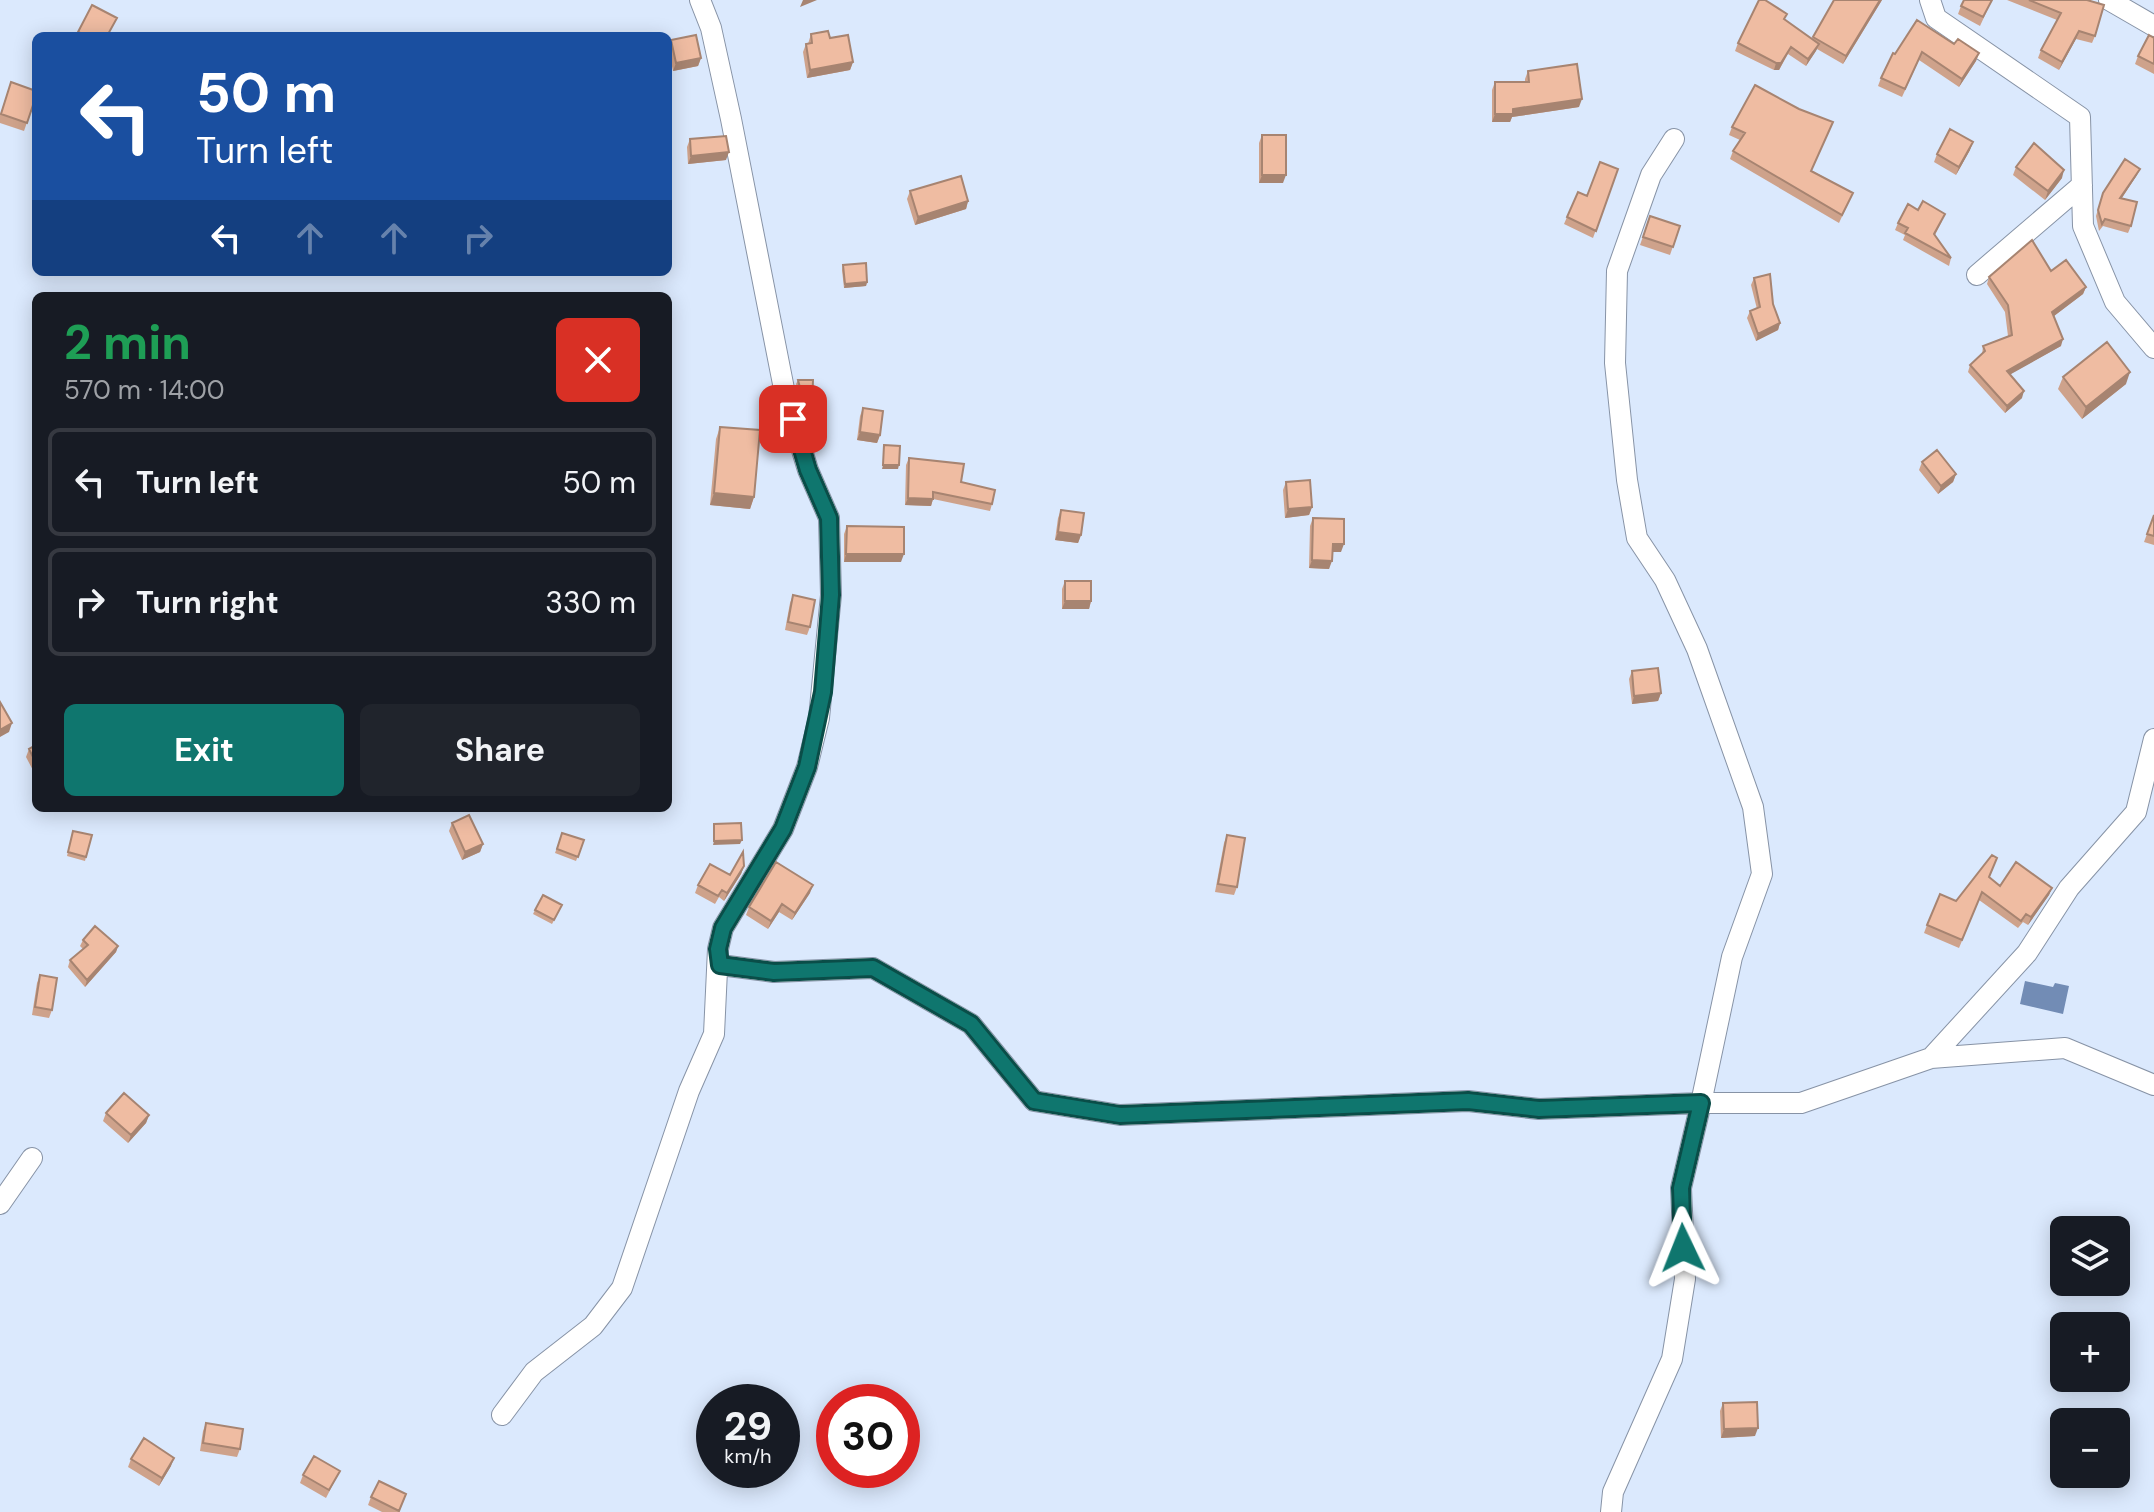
<!DOCTYPE html>
<html lang="en">
<head>
<meta charset="utf-8">
<style>
  body { margin:0; font-family:"DM Sans",sans-serif; background:#20242c; color:#f1f3f6; height:100vh; display:flex; flex-direction:column; font-size:30px; white-space:nowrap }
  * { box-sizing:border-box; margin:0 }
  p { font-size:26px; color:#9ea1a6 }
  .icon { flex:none; width:44px; height:44px; fill:none; stroke:currentColor; stroke-width:2; stroke-linecap:round; stroke-linejoin:round }
  .map { position:relative; flex:1; overflow:hidden }
  .side { position:absolute; left:32px; top:292px; width:640px; height:520px; display:flex; flex-direction:column; background:#171b24; border-radius:12px; box-shadow:0 4px 20px #0003 }
  .side>* { flex:none }
  .banner { position:absolute; left:32px; top:32px; width:640px; height:244px; border-radius:12px; box-shadow:0 4px 20px #0003; background:#1a4fa0; color:#fff; overflow:hidden }
  .buttons { position:absolute; left:2050px; top:1216px; display:grid; gap:16px }
  .buttons a { display:grid; place-items:center; width:80px; height:80px; border-radius:12px; background:#171b24; box-shadow:0 4px 20px #0003; font-size:40px }
  .speed { position:absolute; left:696px; top:1384px; display:flex; gap:16px; font-size:40px; font-weight:700; text-align:center }
  .speed>* { display:grid; place-content:center; width:104px; height:104px; border-radius:50%; background:#171b24; box-shadow:0 4px 20px #0003; line-height:1 }
  .speed small { font-size:20px; font-weight:400 }
  .speed .limit { border:12px solid #d22; background:#fff; color:#111 }
  .pin { position:absolute; display:grid; place-items:center; width:68px; height:68px; color:#fff; margin:-34px; border-radius:16px; box-shadow:0 4px 12px #0006 }
  .me { position:absolute; width:88px; margin:-44px; rotate:358deg; stroke-linejoin:round; filter:drop-shadow(0 0 6px #0008) }
  .turn { display:flex; align-items:center; gap:28px; height:168px; padding:0 32px; font-size:36px }
  .turn .icon { width:104px; height:104px; stroke-width:2.5 }
  .turn b { display:block; font-size:56px; line-height:68px }
  .lanes { display:flex; align-items:center; height:76px; padding:0 32px; background:#0003; justify-content:center; gap:40px; direction:ltr }
  .lanes .off { opacity:.35 }
  .round { display:grid; place-items:center; flex:none; width:84px; height:84px; border-radius:12px; background:#20242c }
  .headline { display:flex; align-items:center; justify-content:space-between; height:136px; padding:0 32px }
  h1 { font-size:48px; font-weight:700; line-height:60px; color:#1e9e55 }
  .cta { display:flex; gap:16px; margin-top:auto; padding:16px 32px }
  .cta a { flex:1; height:92px; border-radius:12px; background:#0f766e; color:#fff; font-size:32px; font-weight:700; line-height:92px; text-align:center }
  .cta a+a { background:#20242c; color:#f1f3f6 }
  ul { padding:0; list-style:none }
  li { display:flex; align-items:center; gap:24px; height:108px; margin:0 16px 12px; padding:0 16px; border:4px solid #363941; border-radius:12px }
  li div { flex:1 }
  li b { display:block; font-size:30px }
  li em { font-style:normal }
  .map>svg:first-child { display:block }
  .water { fill:#728cb5 }
  .lines { fill:none; stroke-linecap:round; stroke-linejoin:round }
  .minor-casing { stroke:#8793a6; stroke-width:22 }
  .minor { stroke:#fff; stroke-width:20 }
  .wall { fill:#cea28b }
  .shaded-wall { fill:#a78471 }
  .building { fill:#efbca2; stroke:#a78471; stroke-width:2 }
  .route-casing { stroke:#0a4d48; stroke-width:20 }
  .route { stroke:#0f766e; stroke-width:14 }
</style>
</head>
<body>
<div class="map">
<svg width="2154" height="1512" viewBox="0 0 2154 1512">
  <rect width="100%" height="100%" fill="#dbe9fd"/>
  <path class="water" d="M2025,981l28,6 2,-4 14,3 -6,28 -43,-10z"/>
  <g class="lines">
    <defs>
      <path id="minor" d="M1930,0l6,18 144,99 3,109 32,76 39,46
        M2109,0l45,26
        M1977,275l105,-90
        M720,965l54,7 99,-4 98,56 63,77 86,14 348,-14 71,8 162,-6 31,-146 30,-83 -9,-67 -56,-158 -32,-69 -28,-42 -10,-58 -12,-117 2,-92 34,-96 23,-36
        M1931,1058l96,-105 42,-65 67,-76 18,-73
        M0,1204l32,-46
        M502,1415l32,-43 59,-46 29,-38 67,-197 25,-57 4,-85 5,-21 60,-99 24,-62 12,-49 12,-123 -2,-77 -21,-48 -23,-76 -54,-275 -20,-91 -11,-28
        M1611,1512l2,-20 59,-133 13,-80 -4,-91 20,-85h100l130,-45 134,-10 89,37"/>
    </defs>
    <use href="#minor" class="minor-casing"/>
    <use href="#minor" class="minor"/>
  </g>
  <path class="wall" d="M1834,0h48l-39,64 -26,-15 -11,17 -18,-12 -9,16h-5l-39,-19 3,-8 47,-23 27,19z
    M1992,0l-12,26 -22,-12 3,-8z
    M2007,0h80l8,36 -3,7 -16,-4 -17,31 -21,-12 3,-8 16,-30z
    M811,34l19,4 23,24 -3,8 -43,8 -4,-26 3,-8h2z
    M2154,38v36l-19,-10 3,-8z
    M671,40l30,18 -3,8 -25,5 -5,-23z
    M1954,44l25,9 -3,8 -17,26 -40,-27 -17,37 -24,-11 3,-8 14,-24z
    M1528,71l51,36 -67,10 -2,5h-18v-32l3,-8h30v-3z
    M11,82l25,14 -12,35 -24,-8v-8z
    M1732,127l121,66 -14,30 -109,-64 3,-8 7,-11 -11,-5z
    M1262,135l21,48h-24v-40z
    M690,139l36,21 -38,4 -1,-17z
    M1970,150l-14,25 -22,-13 3,-8z
    M2016,167l46,11 -17,22 -32,-25z
    M1618,169l-25,69 -29,-14 3,-7 20,-21z
    M2137,175l-15,23 9,28 -3,7 -25,-7 -4,5 -3,-15 7,-23z
    M910,191l58,10 -2,8 -51,16 -8,-26z
    M1650,216l30,10 -10,29 -30,-10z
    M1942,221l-7,14 16,23 -2,8 -46,-26 2,-5 -10,-5 3,-7z
    M843,265l24,17 -1,4 -22,2 -2,-18z
    M2051,271l35,16 -3,7 -29,22 7,30 -51,28 12,24 -17,15 -37,-41 2,-7 12,-10 1,-9 25,-10 -3,-24 -18,-28 2,-7z
    M1754,278l19,26 7,19 -2,7 -22,11 -9,-23 3,-7 7,-2 -6,-24z
    M2063,377l63,7 -44,35 -24,-30z
    M798,380l14,27 -1,4h-7l-8,-27z
    M863,408l17,27 -3,8 -20,-3 3,-24z
    M720,427l34,70 -4,12 -40,-4 6,-66z
    M909,458l52,24 31,22 -2,7 -57,-12 -2,7 -26,-1 1,-40z
    M1922,462l34,12 -3,8 -15,12 -19,-24z
    M1286,482l26,25 -3,8 -24,3 -2,-28z
    M1061,510l20,25 -3,8 -23,-3 3,-22z
    M2154,515v30l-10,-3z
    M1313,518l28,34h-9l-3,17 -20,-1 1,-42z
    M847,526l54,36h-57v-28z
    M1065,581l26,20 -2,8h-27v-20z
    M793,595l17,32 -3,8 -22,-5 5,-27z
    M1632,671l29,22 -3,8 -26,3 -3,-25z
    M36,745v31l-10,-19 3,-8z
    M452,823l31,21 -3,8 -18,8 -13,-29z
    M562,833l22,7 -8,21 -21,-8z
    M72,835l14,22 -1,4 -18,-5z
    M1227,835l10,52 -3,8 -19,-3 9,-49z
    M744,866l-3,8 -17,27 -5,-4 -4,7 -20,-11 3,-8 32,-10z
    M1989,878l11,8 52,2 -3,7 -21,30 -5,-3 -5,6 -39,-28 -20,48 -35,-15 3,-8 29,-24z
    M810,893l-18,27 -13,-8 -11,17 -22,-14 3,-8z
    M560,909l-8,15 -19,-10 2,-4z
    M83,940l35,6 -2,6 -31,35 -17,-20 2,-7 13,-11 -3,-3z
    M40,975l12,35 -3,8 -17,-3 5,-32z
    M106,1113l43,2 -3,8 -18,20 -25,-22z
    M1723,1403l32,33 -34,2 -1,-27z
    M206,1423l34,26 -3,8 -37,-6 3,-20z
    M131,1459l40,7 -12,20 -31,-19z
    M340,1471l-14,27 -26,-15 3,-8z
    M371,1497l32,5 -4,10h-17l-14,-7z"/>
  <path class="shaded-wall" d="M803,0h14l-17,7z
    M1880,0h2l-39,64 3,-8z
    M2079,31l-3,8 -17,31 3,-8z
    M1819,44l-3,7 -10,15 2,-7z
    M1791,47l-12,23h-5l2,-7z
    M1979,53l-3,8 -17,26 3,-8z
    M701,58l-3,8 -25,5 3,-8z
    M853,62l-3,8 -43,8 3,-8z
    M1582,99l-3,8 -67,10 -2,5h-18l3,-8 18,-5z
    M1973,142l-3,8 -14,25 3,-8z
    M729,152l-3,8 -38,4 3,-8z
    M2140,169l-3,6 -20,30 3,-7z
    M2064,170l-2,8 -17,22 3,-9z
    M1262,175h24l-3,8h-24z
    M968,201l-2,8 -51,16 3,-8z
    M867,282l-1,4 -22,2 1,-4z
    M2086,287l-3,7 -33,25 2,-7z
    M1780,323l-2,7 -22,11 2,-7z
    M2063,339l-2,7 -57,32 3,-7z
    M2130,372l-4,12 -44,35 4,-12z
    M2024,391l-2,7 -17,15 2,-7z
    M805,407h7l-1,4h-7z
    M860,432l20,3 -3,8 -20,-3z
    M883,465h16l-1,4h-16z
    M1956,474l-3,8 -15,12 3,-8z
    M714,493l40,4 -4,12 -40,-4z
    M908,498l25,1 -2,7 -26,-1z
    M1312,507l-3,8 -24,3 3,-9z
    M1058,532l23,3 -3,8 -23,-3z
    M1333,544h11l-3,8h-11z
    M846,554h58l-3,8h-57z
    M1312,560l20,1 -3,8 -20,-1z
    M1065,601h26l-2,8h-27z
    M1661,693l-3,8 -26,3 2,-8z
    M12,723l-3,9 -9,5v-7z
    M742,840l-2,4 -27,1 1,-4z
    M483,844l-3,8 -18,8 3,-8z
    M744,866l-3,8 -17,27 3,-8z
    M813,885l-3,8 -18,27 3,-7z
    M2052,888l-3,7 -21,30 3,-8z
    M782,904l-3,8 -11,17 3,-8z
    M118,946l-2,6 -31,35 2,-7z
    M149,1115l-3,8 -18,20 3,-8z
    M1758,1428l-3,8 -34,2 3,-9z
    M174,1458l-3,8 -12,20 3,-8z"/>
  <path class="building" d="M1759,0h6l22,14 -3,5 35,25 -11,15 -17,-12 -10,16h-5l-38,-20z
    M1834,0h46l-34,56 -33,-19z
    M1964,0h28l-9,17 -22,-11z
    M2029,0h58l17,5 -9,31 -16,-5 -17,31 -21,-12 20,-37z
    M92,5l25,13 -10,18h-20l-9,-4z
    M1917,20l37,24 4,-5 21,14 -17,26 -40,-27 -17,37 -24,-11 12,-25 2,1z
    M828,31l2,7 18,-3 5,27 -43,8 -4,-26 6,-1 -1,-9z
    M318,34h26v2h-26z
    M696,35l5,23 -25,5 -5,-23z
    M2149,35l5,3v26l-16,-8z
    M1577,64l5,35 -69,10v5h-18v-32h34l-1,-11z
    M11,82l25,9v5l-9,27 -26,-9z
    M1755,85l44,24 34,13 -22,49 42,22 -11,22 -109,-64 12,-18 -13,-6z
    M1950,129l23,13 -14,25 -22,-13z
    M1262,135h24v40h-24z
    M726,136l3,16 -38,4 -1,-17z
    M2034,143l30,27 -16,21 -32,-24z
    M2125,159l15,10 -20,29 17,4 -6,24 -26,-7 -3,5 -4,-14 5,-17z
    M1600,162l18,7 -22,62 -29,-14 11,-25 9,4z
    M961,176l7,25 -50,16 -8,-26z
    M1923,201l22,13 -11,20 17,24 -46,-25 3,-5 -10,-5 10,-19 10,6z
    M1650,216l30,10 -7,21 -30,-10z
    M2032,240l19,31 15,-11 20,27 -34,25 11,27 -56,32 17,20 -17,15 -37,-41 15,-14 -2,-5 29,-11 -4,-30 -19,-28z
    M866,263l1,19 -22,2 -2,-19z
    M1770,274l3,30 7,19 -22,11 -8,-23 10,-4 -6,-29z
    M2107,342l23,30 -44,35 -23,-30z
    M798,380h15l-1,27h-7z
    M863,408l20,3 -3,24 -20,-3z
    M720,427l40,3 -6,67 -40,-4z
    M884,445l16,1 -1,19h-16z
    M1937,450l19,24 -15,12 -19,-24z
    M909,458l55,6 -3,18 34,8 -3,14 -59,-12v7l-25,-1z
    M1310,480l2,27 -24,2 -2,-27z
    M1061,510l23,3 -3,22 -23,-3z
    M2154,515v21l-7,-2z
    M1313,518l31,1v25h-11l-1,17 -20,-1z
    M847,526l57,1v27h-58z
    M1065,581h26v20h-26z
    M793,595l22,5 -5,27 -22,-5z
    M1658,668l3,25 -27,3 -2,-25z
    M0,702l12,21 -12,7z
    M36,745v18l-7,-14z
    M469,815l14,29 -18,8 -13,-29z
    M741,823l1,17 -28,1v-17z
    M73,831l19,4 -6,22 -18,-5z
    M562,833l22,7 -6,17 -21,-8z
    M1227,835l18,3 -8,49 -19,-3z
    M743,852l1,14 -17,27 -5,-3 -4,6 -20,-11 12,-21 20,11z
    M1992,855l5,3 -8,19 11,9 16,-24 36,26 -21,29 -5,-3 -5,7 -39,-29 -20,48 -35,-15 13,-31 16,7z
    M776,862l37,23 -18,28 -13,-9 -11,17 -22,-14z
    M543,895l19,10 -8,15 -19,-10z
    M95,926l23,20 -31,34 -17,-20 18,-15 -5,-5z
    M40,975l17,3 -5,32 -17,-3z
    M124,1093l25,22 -18,20 -25,-22z
    M1757,1402l1,26 -34,1 -1,-26z
    M206,1423l37,6 -3,20 -37,-6z
    M144,1438l30,20 -12,20 -31,-19z
    M314,1456l26,15 -11,19 -26,-15z
    M379,1481l27,13 -7,17 -28,-14z"/>
  <g class="lines">
    <defs>
      <path id="route" d="M793,419l15,51 21,48 2,77 -8,97 -16,75 -24,62 -60,99 -5,21 2,16 54,7 99,-4 98,56 63,77 86,14 348,-14 71,8 162,-6 -20,85 2,60"/>
    </defs>
    <use href="#route" class="route-casing"/>
    <use href="#route" class="route"/>
  </g>
</svg>
<div class="buttons">
<a><svg class="icon" aria-label="layers" viewBox="0 0 24 24"><path d="M12 4l9 5-9 5-9-5zM3 14l9 5 9-5"/></svg></a>
<a>+</a>
<a>−</a>
</div>
<div class="speed"><div>29<small>km/h</small></div><div class="limit">30</div></div>
<div class="pin" style="left:793px;top:419px;background:#d93025"><svg class="icon" aria-label="arrive" viewBox="0 0 24 24"><path d="M6 21V4h12l-3 4 3 4H6"/></svg></div>
<svg class="me" style="left:1683px;top:1248px" viewBox="-20 -20 40 40"><path d="M0-17L14 15 0 8-14 15z" fill="#0f766e" stroke="#fff" stroke-width="4"/></svg>
<div class="banner">
<div class="turn"><svg class="icon" aria-label="left" viewBox="0 0 24 24"><path d="M17 20v-9H6M10 6l-5 5 5 5"/></svg><div><b>50 m</b>Turn left</div></div>
<div class="lanes"><svg class="icon" aria-label="left" viewBox="0 0 24 24"><path d="M17 20v-9H6M10 6l-5 5 5 5"/></svg><svg class="icon off" aria-label="ahead" viewBox="0 0 24 24"><path d="M12 20V5M6 11l6-6 6 6"/></svg><svg class="icon off" aria-label="ahead" viewBox="0 0 24 24"><path d="M12 20V5M6 11l6-6 6 6"/></svg><svg class="icon off" aria-label="right" viewBox="0 0 24 24"><path d="M7 20v-9h11M14 6l5 5-5 5"/></svg></div>
</div>
<section class="side">
<div class="headline"><div><h1>2 min</h1><p>570 m · 14:00</p></div><a class="round" style="background:#d93025;color:#fff"><svg class="icon" aria-label="close" viewBox="0 0 24 24"><path d="M6 6l12 12M18 6L6 18"/></svg></a></div>
<ul>
<li><svg class="icon" aria-label="left" viewBox="0 0 24 24"><path d="M17 20v-9H6M10 6l-5 5 5 5"/></svg><div><b>Turn left</b></div><em>50 m</em></li>
<li><svg class="icon" aria-label="right" viewBox="0 0 24 24"><path d="M7 20v-9h11M14 6l5 5-5 5"/></svg><div><b>Turn right</b></div><em>330 m</em></li>
</ul>
<div class="cta"><a>Exit</a><a>Share</a></div>
</section>
</div>
</body>
</html>
